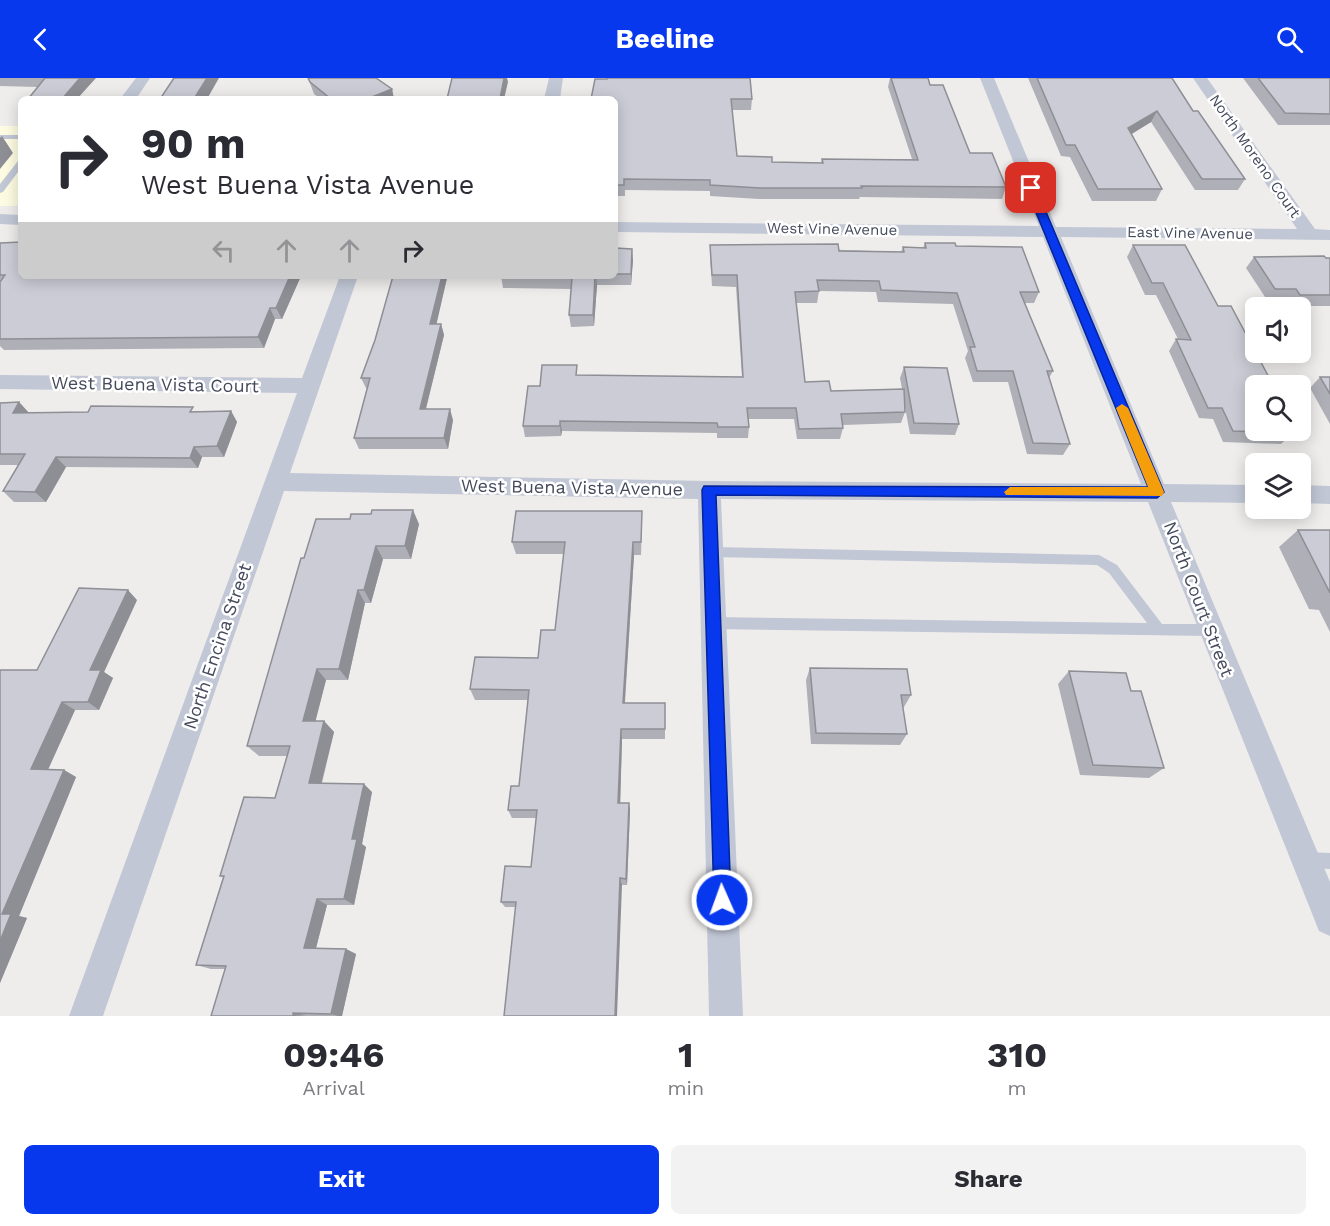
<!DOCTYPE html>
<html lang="en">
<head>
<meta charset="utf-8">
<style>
  body { margin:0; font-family:"Work Sans",sans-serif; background:#f2f2f3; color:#2b2b33; height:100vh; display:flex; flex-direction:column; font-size:22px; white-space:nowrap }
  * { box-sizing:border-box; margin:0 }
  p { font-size:20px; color:#7c7c81 }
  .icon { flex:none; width:33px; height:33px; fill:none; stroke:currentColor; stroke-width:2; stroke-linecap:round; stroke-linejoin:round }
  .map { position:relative; height:938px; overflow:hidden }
  .side { display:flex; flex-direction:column; background:#fff; flex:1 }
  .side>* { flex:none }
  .banner { position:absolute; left:18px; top:18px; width:600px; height:183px; border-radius:9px; box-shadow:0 3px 15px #0003; background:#fff; color:#2b2b33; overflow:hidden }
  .buttons { position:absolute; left:1245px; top:219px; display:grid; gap:12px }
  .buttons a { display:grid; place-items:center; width:66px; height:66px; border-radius:9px; background:#fff; box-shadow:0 3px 15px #0003; font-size:30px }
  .pin { position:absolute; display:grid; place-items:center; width:51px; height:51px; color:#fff; margin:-26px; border-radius:12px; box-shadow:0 3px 9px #0006 }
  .me { position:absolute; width:66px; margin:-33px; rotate:358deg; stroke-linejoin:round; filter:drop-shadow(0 0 4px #0008) }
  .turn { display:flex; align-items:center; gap:21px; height:126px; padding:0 24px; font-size:27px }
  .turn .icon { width:78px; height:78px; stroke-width:2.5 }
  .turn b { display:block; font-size:42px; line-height:51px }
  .lanes { display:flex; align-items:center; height:57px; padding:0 24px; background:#0003; justify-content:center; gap:30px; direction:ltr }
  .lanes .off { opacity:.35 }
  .eta { display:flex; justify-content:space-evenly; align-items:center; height:102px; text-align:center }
  .eta b { font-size:36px; font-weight:700; line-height:42px }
  .action { display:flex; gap:12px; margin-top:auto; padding:12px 24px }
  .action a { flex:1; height:69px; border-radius:9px; background:#0738ee; color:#fff; font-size:24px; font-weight:700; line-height:69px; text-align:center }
  .action a+a { background:#f2f2f3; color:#2b2b33 }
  header { display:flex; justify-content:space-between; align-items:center; height:78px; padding:0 24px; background:#0738ee; color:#fff; font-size:27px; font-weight:700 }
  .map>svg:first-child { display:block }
  .commercial { fill:#fdfce2 }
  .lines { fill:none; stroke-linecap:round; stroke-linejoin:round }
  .lane { fill:#c1c7d5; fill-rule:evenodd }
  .street { fill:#c1c7d5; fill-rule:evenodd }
  .wall { fill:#afafb7 }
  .shaded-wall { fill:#8e8f95 }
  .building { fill:#cbccd5; stroke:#8e8f95; stroke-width:1.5 }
  .route { fill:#0738ee; stroke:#05249b; stroke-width:1.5 }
  .slow { fill:#f59e0b }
  .labels { text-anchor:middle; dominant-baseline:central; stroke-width:5; stroke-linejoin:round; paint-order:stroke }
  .far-street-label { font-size:15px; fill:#434a5b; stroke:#fff }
  .street-label { font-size:18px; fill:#434a5b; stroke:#fff }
</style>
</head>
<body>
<header><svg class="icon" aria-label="back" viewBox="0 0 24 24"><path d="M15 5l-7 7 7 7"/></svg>Beeline<svg class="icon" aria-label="search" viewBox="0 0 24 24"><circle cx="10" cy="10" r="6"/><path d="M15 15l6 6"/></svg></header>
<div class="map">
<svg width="1330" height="938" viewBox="0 0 1330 938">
  <rect width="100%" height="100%" fill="#efedec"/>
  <path class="commercial" d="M0,48h21v77l-5,3h-16z"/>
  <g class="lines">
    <path class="lane" d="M0,57h21v4h-21z
      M18,83h3v7l-18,24 -3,1v-9z
      M711,469l388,8 18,10 45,59h48l5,2 1,4 -1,4 -5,2 -497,-7 -5,-2 -1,-4 1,-4 5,-2 434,6 -38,-50 -12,-8 -386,-8 -4,-1 -2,-4 2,-4z
      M1307,774l23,1v16l-23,-1 -5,-3 -3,-5 3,-5z"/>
    <path class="street" d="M136,0h14l-14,21h-16z
      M549,0h14l-3,21h-16z
      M980,0h14l62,149 241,2 -104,-151h14l108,151 15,1v10l-269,-3 103,247 92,1v18l-85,-1 159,380v54l-11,-5 -171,-429 -427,-3 22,517h-34l-11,-517 -414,-8 -181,525h-34l228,-623 -297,-4v-14l302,3 38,-102h18l-68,197 419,8 432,3 -98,-247 -428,-5v-10l424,4z
      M0,136l21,1v10l-21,-1z
      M1300,407l30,1v18l-30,-1z"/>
  </g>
  <path class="wall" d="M0,0h96l-58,9 -38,-1z
    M308,0h68l16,11 2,10h-73l-7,-5z
    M890,0h38l2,7 40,68 36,34 -4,12 -142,-2 -1,2h-100l-49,-3v-5l-85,-1v6h-10v-97h137l-1,11h-19l5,46 35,6 49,1 1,-4h90l-24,-72z
    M1028,0h144l21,33 52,68 -7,11h-43l-44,-68 -19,12 30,55 -6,12h-64l-22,-44 -9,-1z
    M1243,0h87v47h-52z
    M0,165l301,33 -19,43h-7l-11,29 -260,2 -4,-4z
    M925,165l31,3 83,46 -5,11h-9l28,68 -4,7 21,66 -7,11 -36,-1 -19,-72h-35l-8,-24 3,-7 -15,-47 -75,-2 -2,-10 -57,-1 -2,12h-21l9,79 26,9 71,-2 -2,-11 4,-11 55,57 -4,11 -45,-1 -6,-32 1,10 -4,11 -58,2v3l-3,11h-43l-3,-20h-46l1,8 -1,11h-31v-5l-155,-2 -1,5 -36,1 -2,-11 17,-40 38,-11 164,2 -6,-90 -24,-1 -2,-30v-11l191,7 2,-5 20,1z
    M1133,167l85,61 54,77 -2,3h-14l36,47 -11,11 -58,-2 -10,-23 -14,-1 -30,-67 7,-12h2l-22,-44h-11l-18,-38z
    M615,170l18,12 -2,25h-34l-3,41 -23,1 -2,-12 2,-26 -68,-1 -2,-12h114z
    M1254,179l76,1v48h-39l-4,-5 -20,-1 -21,-32z
    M393,198h68l-1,3 -13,-1 -11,46h5l3,11 -18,74 27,11 -5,29h-89l-5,-11 13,-50h-1l-5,-10 14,-38z
    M1320,299h10v47l-20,-36z
    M19,324l10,11 202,-2 6,11 -13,35h-22l-4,11 -132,-1 -20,35h-32l-11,-11 16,-26h-19v-62z
    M419,446l-8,35h-28l-12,44h-6l-17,77h-22l-11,41h9l10,11 -12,51 50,9 -10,52 4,3 -12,58h-27l-11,43 30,1 10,5 -14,62h-131l14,-47h-14l-15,-4 27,-88 -3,-1 55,-78 12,-42h-28l-12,-10 57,-188z
    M642,446l-1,31h-7l-9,148h40v36h-43l-2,64h9l1,8 -3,74h-5l-107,22h-10l-4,-5 30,-35 5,-49h-24l-4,-8 11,-24 9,-86h-53l-5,-11 68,-31 17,-28 9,-76h-48l-4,-12z
    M1298,452h32v102l-11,-22 -10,-1 -30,-62z
    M137,522l-33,72 9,6 -14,32h-24l-27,60h16l12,7 -57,139 8,2 -27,65v-313h37z
    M810,590l101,27 -7,12h-1l4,27 -7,11 -89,-1 -5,-64z
    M1069,593l95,97 -15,10 -69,-3 -22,-91z"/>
  <path class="shaded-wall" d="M80,0h16l-19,21h-15z
    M207,0h12l-12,21h-13z
    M504,0h3l1,4 -4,17h-4z
    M392,11l2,10h-27z
    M1157,33l-6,11 -28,17 5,-11z
    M2,58l11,17 -13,16v-31z
    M632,171l1,11 -2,25v-11z
    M290,198h11l-19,43 -6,-11z
    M442,198h4l1,2 -13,57 -4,-11z
    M596,198l1,9 -3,41 -1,-11z
    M270,230l5,11 -11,29 -6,-11z
    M441,246l3,11 -21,85 -3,-11z
    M19,324l10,11h-16z
    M450,331l3,11 -5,29 -4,-11z
    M231,333l6,11 -13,35 -7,-11z
    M560,343l2,10 -1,5 -1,-10z
    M194,369l8,10 -4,11 -8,-10z
    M56,379l10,10 -20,35 -11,-10z
    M413,432l6,14 -8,35 -6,-13z
    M633,464l1,13 -10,158 -1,-10z
    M376,468l7,13 -12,44 -7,-13z
    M128,512l9,10 -33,72 9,6 -14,32 -11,-8 2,-32z
    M358,512l7,13 -17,77 -9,-11z
    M317,591l9,11 -13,51 -10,-10z
    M62,624l13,8 -30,66 -14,-7z
    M324,643l10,11 -15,60 -10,-9z
    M621,651l1,10 -2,72 -2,-8z
    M64,692l12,7 -57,139 8,2 -27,65v-42l2,-27z
    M364,706l8,8 -10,52 4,3 -12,58 -10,-6 8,-60z
    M629,725l1,8 -3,74 -1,-6z
    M620,800l2,7 -5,131h-2z
    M317,821l10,6 -12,47 -11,-4z
    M346,871l10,5 -14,62h-4l-7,-2z
    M293,935l13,2 -13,1z"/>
  <path class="building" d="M45,0h35l-18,21h-34z
    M174,0h33l-13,21h-34z
    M308,0h68l16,11 -25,10h-36l-21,-17z
    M452,0h52l-4,21h-53z
    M607,0h143l2,21h-21l6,57 35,1v5l51,1 -1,-4 96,1 -27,-82h37l2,7h13l27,68h22l14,34 -145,-1 1,2h-102l-50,-3v-5l-86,-1v6h-9v-86h-24l4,-20h12z
    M1037,0h135l21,33h5l47,68h-43l-45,-68 -29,17 34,61h-64l-23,-44h-9z
    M1258,0h72v36l-45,-1z
    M21,164v34h269l-14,32h-6l-12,29 -258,2v-57l5,-7h-5v-32z
    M925,165h30l1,3 66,1 17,45h-19l33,79h-6l23,73 -37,-1 -20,-72h-36l-7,-24h5l-18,-54 -76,-3 -2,-9 -62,-1 2,11 -24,1 10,90 24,-1 2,10 73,-2 1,23 -64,2 2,14 -44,1 -3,-21h-49l2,19h-31l-1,-4 -157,-2v5h-37l5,-40h12l2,-21h35l-1,10 167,2 -6,-102h-25l-2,-30 128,-1 1,7 65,1 -1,-5 23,1z
    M1133,167h52l33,61h13l41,77h-7l2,3h-11v44h34l2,3 -59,-2 -11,-23h-14l-32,-69 15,1 -28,-57h-11z
    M615,170l17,1 -1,25h-16z
    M1324,178l2,2h4v37h-30l-4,-6h-21l-21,-32z
    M393,198h49l-12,48h11l-21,85h30l-6,29h-90l16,-60h-9l14,-38z
    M501,198h94l-2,39h-24l3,-37 -71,-1z
    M904,289l43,1 12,56 -45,-1z
    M1320,299h10v17z
    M19,324l-6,11 75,-1 3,-6 102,1 -3,5 41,-1 -14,35 -23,1 -4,11 -134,-1 -21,35 -32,-1 22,-37h-25v-51z
    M372,432h41l-8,36h-29l-12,44h-6l-19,79h-22l-14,52h21l-15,62 55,1 -12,55h5l-13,60h-27l-13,49 42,1 -15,65 -38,-1v3h-82l15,-50 -30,-1 28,-89h-4l24,-79 31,1 15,-52h-43l54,-188h3l12,-39h34l1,-5h20z
    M516,433h126l-1,31h-8l-10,161h42v26h-44l-3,74h11l-3,76 -6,-1 -5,138h-111l12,-114h-15l4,-36 26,1 6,-57h-29l3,-24h8l10,-96 -59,-1 5,-32 63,1 3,-28h14l10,-88h-53z
    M1298,452h32v63z
    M79,510l49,2 -38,80h11l-13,32h-26l-31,67 33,1 -62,144h9l-11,27v-271h37z
    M810,590l97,1 4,26h-10l6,39 -91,-1z
    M1069,593l57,2 5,18h10l23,77 -71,-3z"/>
  <path class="route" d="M1028,107l8,3 128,304 -7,6 -441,-3 15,405 -2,7 -7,2 -6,-2 -2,-7 -12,-410 2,-4 444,1 -122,-299z"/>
  <path class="slow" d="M1122,326l6,4 36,84 -2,4 -156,-1 -2,-3 6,-5h138l-32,-79z"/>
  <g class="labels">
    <g class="far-street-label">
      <text transform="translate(1255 78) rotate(55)">North Moreno Court</text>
      <text transform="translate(832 151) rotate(1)">West Vine Avenue</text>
      <text transform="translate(1190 155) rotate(1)">East Vine Avenue</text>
    </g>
    <g class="street-label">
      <text transform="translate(155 306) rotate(1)">West Buena Vista Court</text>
      <text transform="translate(572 409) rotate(1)">West Buena Vista Avenue</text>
      <text transform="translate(1199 521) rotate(69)">North Court Street</text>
      <text transform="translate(217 568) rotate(-71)">North Encina Street</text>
    </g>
  </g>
</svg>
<div class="buttons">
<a><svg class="icon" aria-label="sound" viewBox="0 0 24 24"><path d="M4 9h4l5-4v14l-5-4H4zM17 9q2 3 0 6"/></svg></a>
<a><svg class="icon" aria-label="search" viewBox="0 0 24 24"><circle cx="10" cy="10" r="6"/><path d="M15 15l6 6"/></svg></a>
<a><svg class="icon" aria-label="layers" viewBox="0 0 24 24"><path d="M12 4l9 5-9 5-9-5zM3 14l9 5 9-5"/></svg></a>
</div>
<div class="pin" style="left:1031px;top:110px;background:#d93025"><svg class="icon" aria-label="arrive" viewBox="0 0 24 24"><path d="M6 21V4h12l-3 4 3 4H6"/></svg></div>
<svg class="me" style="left:722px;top:822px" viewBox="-20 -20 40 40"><circle r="17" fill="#0738ee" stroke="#fff" stroke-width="3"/><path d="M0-11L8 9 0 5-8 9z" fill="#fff"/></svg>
<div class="banner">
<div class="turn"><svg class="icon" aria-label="right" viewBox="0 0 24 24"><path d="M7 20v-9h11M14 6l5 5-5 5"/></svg><div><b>90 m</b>West Buena Vista Avenue</div></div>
<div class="lanes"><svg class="icon off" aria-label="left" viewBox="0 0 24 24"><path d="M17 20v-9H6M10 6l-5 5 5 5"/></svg><svg class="icon off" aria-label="ahead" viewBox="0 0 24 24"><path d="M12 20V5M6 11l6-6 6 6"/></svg><svg class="icon off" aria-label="ahead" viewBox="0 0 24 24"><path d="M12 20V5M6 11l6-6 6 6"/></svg><svg class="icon" aria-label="right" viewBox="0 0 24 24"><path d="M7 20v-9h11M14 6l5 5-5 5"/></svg></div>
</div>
</div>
<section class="side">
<div class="eta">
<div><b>09:46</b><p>Arrival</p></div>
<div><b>1</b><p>min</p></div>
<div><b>310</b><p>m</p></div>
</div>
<div class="action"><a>Exit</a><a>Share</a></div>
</section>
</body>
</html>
